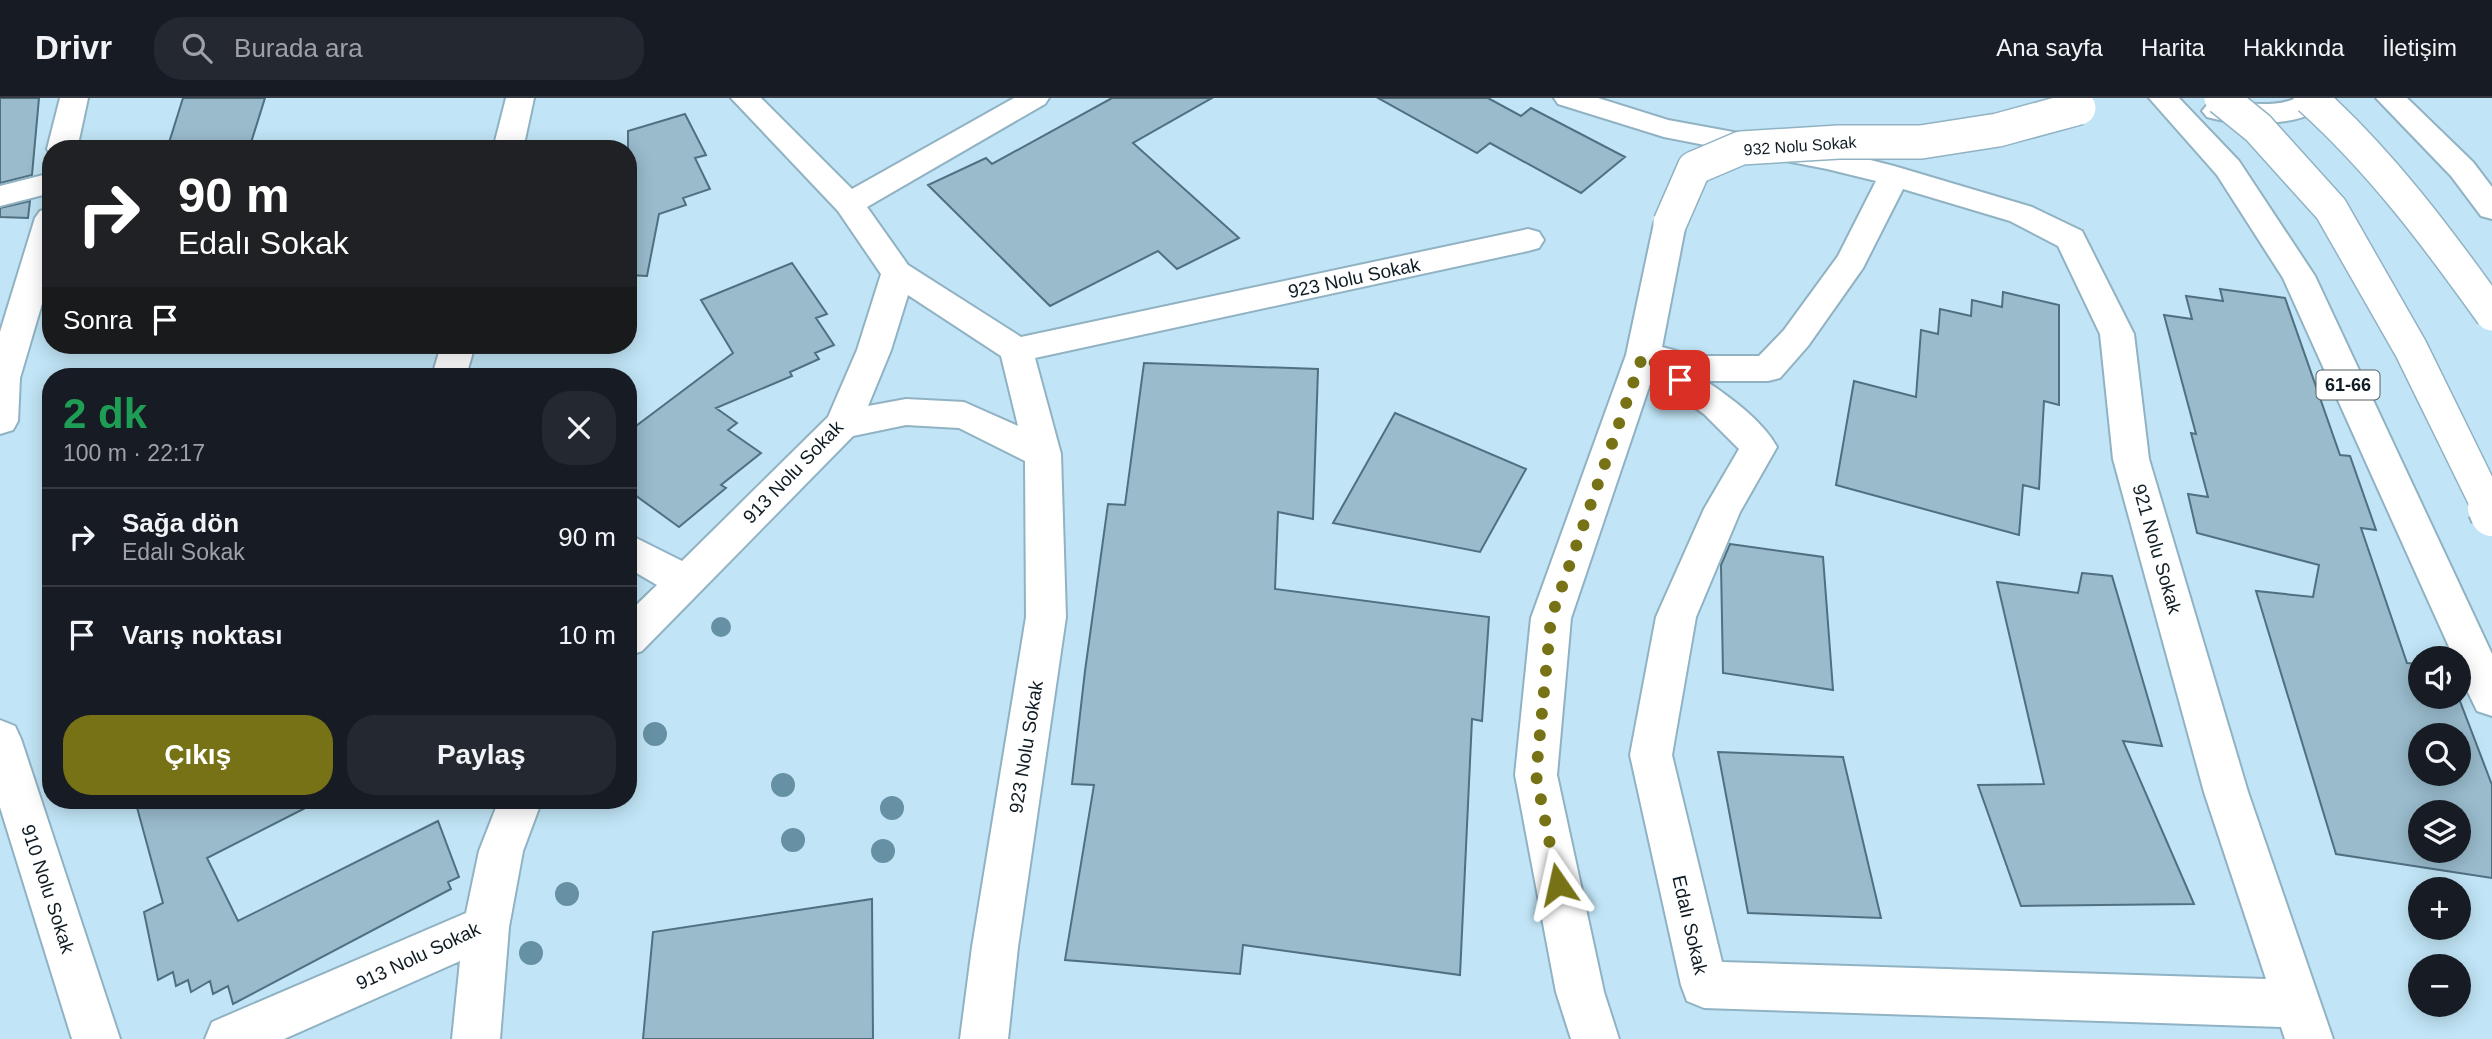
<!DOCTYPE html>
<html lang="tr">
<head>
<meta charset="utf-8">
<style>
  body { margin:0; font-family:Helvetica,sans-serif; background:#242831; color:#f1f3f6; height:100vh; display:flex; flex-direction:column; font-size:26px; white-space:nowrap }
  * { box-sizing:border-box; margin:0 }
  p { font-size:23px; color:#9ea1a6 }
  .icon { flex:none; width:38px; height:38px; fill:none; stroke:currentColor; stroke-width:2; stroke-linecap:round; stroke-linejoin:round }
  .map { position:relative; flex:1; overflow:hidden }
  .sheet { position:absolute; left:42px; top:270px; width:595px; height:441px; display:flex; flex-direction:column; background:#171b24; border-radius:28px; box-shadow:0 4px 18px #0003 }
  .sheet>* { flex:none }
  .banner { position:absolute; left:42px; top:42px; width:595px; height:214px; border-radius:28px; box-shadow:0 4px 18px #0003; background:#202124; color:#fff; overflow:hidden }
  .fabs { position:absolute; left:2408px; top:548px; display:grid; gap:14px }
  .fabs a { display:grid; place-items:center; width:63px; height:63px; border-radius:50%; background:#171b24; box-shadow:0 4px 18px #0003; font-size:35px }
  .pin { position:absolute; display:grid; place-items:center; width:60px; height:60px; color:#fff; margin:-30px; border-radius:14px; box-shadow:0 4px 10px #0006 }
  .me { position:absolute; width:77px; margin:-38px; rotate:349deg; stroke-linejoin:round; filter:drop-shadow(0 0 5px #0008) }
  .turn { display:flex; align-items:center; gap:24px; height:147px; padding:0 21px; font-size:32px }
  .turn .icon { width:91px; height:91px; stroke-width:2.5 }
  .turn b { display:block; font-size:49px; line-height:60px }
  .then { display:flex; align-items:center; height:66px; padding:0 21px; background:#0003; gap:14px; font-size:26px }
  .round { display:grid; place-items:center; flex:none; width:74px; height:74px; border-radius:28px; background:#242831 }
  .headline { display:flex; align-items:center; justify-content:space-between; height:119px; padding:0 21px }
  h1 { font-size:42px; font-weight:700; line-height:52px; color:#1e9e55 }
  .button { display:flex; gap:14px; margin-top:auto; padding:14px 21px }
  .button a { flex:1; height:80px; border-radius:28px; background:#767215; color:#fff; font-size:28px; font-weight:700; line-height:80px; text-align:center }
  .button a+a { background:#242831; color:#f1f3f6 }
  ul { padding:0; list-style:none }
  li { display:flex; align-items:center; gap:21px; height:98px; padding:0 21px; border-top:2px solid #363941 }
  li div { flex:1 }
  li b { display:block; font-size:26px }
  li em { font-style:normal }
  header { display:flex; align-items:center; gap:42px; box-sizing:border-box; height:98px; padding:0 35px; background:#171b24; border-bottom:2px solid #363941 }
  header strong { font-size:33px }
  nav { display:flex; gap:38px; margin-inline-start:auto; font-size:24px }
  .search { width:490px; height:63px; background:#242831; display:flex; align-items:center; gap:18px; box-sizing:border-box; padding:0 24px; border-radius:28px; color:#9ea1a6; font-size:26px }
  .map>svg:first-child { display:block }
  .building { fill:#9bc; stroke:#507080; stroke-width:2; fill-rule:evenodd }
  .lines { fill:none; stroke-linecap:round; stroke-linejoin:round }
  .minor-casing { stroke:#90b2c3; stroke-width:4 }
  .primary-casing { stroke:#90b2c3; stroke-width:4 }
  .minor { fill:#fff; fill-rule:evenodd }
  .primary { fill:#fff; fill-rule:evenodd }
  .minor-bridge-casing { stroke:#90b2c3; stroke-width:36; stroke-linecap:butt }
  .primary-bridge-far1-casing { stroke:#90b2c3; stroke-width:36; stroke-linecap:butt }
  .primary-bridge-casing { stroke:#90b2c3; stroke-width:46; stroke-linecap:butt }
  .minor-bridge { stroke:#fff; stroke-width:33 }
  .primary-bridge-far1 { stroke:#fff; stroke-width:33 }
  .primary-bridge { stroke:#fff; stroke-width:42 }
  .tree { fill:#6690a4 }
  .route { stroke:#767215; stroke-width:12; stroke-dasharray:0 21.6 }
  .labels { text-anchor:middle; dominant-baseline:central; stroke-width:5; stroke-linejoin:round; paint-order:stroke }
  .far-street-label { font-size:16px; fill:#0f1c23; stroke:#fff }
  .shield { fill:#fff; stroke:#576065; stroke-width:2 }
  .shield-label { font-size:18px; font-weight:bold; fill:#0f1c23 }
  .street-label { font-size:19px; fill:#0f1c23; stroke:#fff }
</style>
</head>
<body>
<header>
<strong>Drivr</strong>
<div class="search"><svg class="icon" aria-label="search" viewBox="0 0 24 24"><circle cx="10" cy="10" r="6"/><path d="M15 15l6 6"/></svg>Burada ara</div>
<nav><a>Ana sayfa</a><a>Harita</a><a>Hakkında</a><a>İletişim</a></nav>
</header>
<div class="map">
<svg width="2492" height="941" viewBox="0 0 2492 941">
  <rect width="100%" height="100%" fill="#c1e5f6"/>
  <path class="building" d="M0,0h39l-7,77 -32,8z
    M183,0h82l-16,51h-82z
    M1112,0h100l-79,45 106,95 -62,31 -19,-18 -108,55 -122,-121 58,-27 6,6z
    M1378,0h110l33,18 10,-8 94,49 -44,36 -91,-50 -13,10z
    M685,16l21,41 -11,3 15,31 -27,9 3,7 -27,9 -12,62 -19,-1v-144z
    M30,103l-2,17 -28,-1v-9z
    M792,165l35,51 -11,4 18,27 -19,8 4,6 -29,13 2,4 -76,32 21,15 -9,7 33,23 -40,32 5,3 -47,39 -51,-37v-58l105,-79 -32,-53z
    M2220,191l65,9 55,157 10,1 26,74 -15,-2 46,135 13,1v32h38l34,89v93l-156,-24 -80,-263 57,6 6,-32 -122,-32 -9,-39 20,3 -17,-64 5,1 -32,-119 28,4 -6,-23 37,5zM2420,637h39v39h-39zM2420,714h39v38h-39z
    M2003,194l56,13v100l-15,-4 -5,88 -16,-4 -4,50 -183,-50 18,-104 62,16 5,-67 17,4 2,-25 31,7 1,-16 30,7z
    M1144,265l174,6 -5,150 -35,-7 -3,77 214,28 -7,104 -10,-2 -12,256 -217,-30 -3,29 -175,-14 29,-175 -22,-1 13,-113 23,-167 17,1z
    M1395,315l131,56 -46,83 -147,-29z
    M1730,446l93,13 10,133 -110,-17 -2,-108z
    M2082,475l30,3 50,170 -39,-5 71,163 -173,2 -43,-121 66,-1 -47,-202 81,11z
    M1718,654l125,5 38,161 -133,-5z
    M135,702h186l-114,58 31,63 200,-100 21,56 -11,5 3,7 -218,115 -5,-18 -15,8 -3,-13 -19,11 -3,-12 -12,6 -3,-14 -15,8 -14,-68 19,-9z
    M872,801l1,140h-230l10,-107z"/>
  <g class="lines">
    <defs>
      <path id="minor" d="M60,0h28l-11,51h-26v6l-4,-6z
        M506,0h28l-11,51h-30z
        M731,0h30l91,91 162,-91h35l-4,6 -178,103 41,58 113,72 507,-108 11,3 5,8 -5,8 -11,3 -493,107 26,96 5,163 -48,330 -10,92h-48l12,-92 54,-330 -1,-156 -66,-33 -53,-3 -53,11 -211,215 -14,5v-43l29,-28 -29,-17v-34l54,27 146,-144 29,-67 24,-76 -43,-63zM908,197l93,61 17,70 -54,-24 -58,-3 -38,7 23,-56z
        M1554,0h44l70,22 159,29 67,17 138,41 50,24 52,103 15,125 99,333 85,247h-48l-4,-12 -577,-19 -17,-7 -6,-16 -51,-230 26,-138 48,-108 35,-60 -35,-35 -52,-36 -81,240 -14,157 47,217 15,47h-48l-15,-47 -41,-217 16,-157 95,-263 28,-132 5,-7 11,-3 11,3 5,7 -24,124 33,9h64l25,-26 54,-74 38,-75 -49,-12 -163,-32 -106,-33zM1903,91l107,32 48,25 42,88 13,125 91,333 62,187 -544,-17 -50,-207 24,-138 44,-105 37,-65c-15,-27 -46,-49 -71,-66h62l12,-3 28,-32 55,-78z
        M51,75v20l-51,13v-20z
        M51,110v65l-31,105 -2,43 -5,9 -13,4v-102l35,-114 5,-7z
        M441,247h34l-9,31h-34z
        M0,622l15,6 6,13 99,300h-48l-72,-232z
        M499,702h43l-19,51 -14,76 -9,112h-48l8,-78 -176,78h-79l7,-17 254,-109 13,-62z"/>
      <path id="primary" d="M2149,0h30l60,63 76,115 177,378v62l-15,-5c-8,-17 -18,-34 -18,-53h-5l-171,-380 -66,-103z
        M2297,0h35c-21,31 -93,28 -125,19l-5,-6 5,-6c30,-7 60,6 90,-7z
        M2376,0h31l66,64 19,25v32l-11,-3 -30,-40z"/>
    </defs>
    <use href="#minor" class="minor-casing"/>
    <use href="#primary" class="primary-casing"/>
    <use href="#minor" class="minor"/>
    <use href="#primary" class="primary"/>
    <defs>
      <path id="minor-bridge" d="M1670,125l24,-55 47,-20 98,-6h82l77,-12 81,-22"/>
      <path id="primary-bridge-far1" d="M2221,0l37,30 73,81 80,140 79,161
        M2310,0c71,64 127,139 182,216"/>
      <path id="primary-bridge" d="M2489,410l3,7"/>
    </defs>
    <use href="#minor-bridge" class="minor-bridge-casing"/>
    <use href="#primary-bridge-far1" class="primary-bridge-far1-casing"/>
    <use href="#primary-bridge" class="primary-bridge-casing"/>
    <use href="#minor-bridge" class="minor-bridge"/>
    <use href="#primary-bridge-far1" class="primary-bridge-far1"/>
    <use href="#primary-bridge" class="primary-bridge"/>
  </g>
  <g class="tree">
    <circle cx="721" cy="529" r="10"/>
    <circle cx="655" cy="636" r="12"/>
    <circle cx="783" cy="687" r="12"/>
    <circle cx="892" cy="710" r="12"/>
    <circle cx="793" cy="742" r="12"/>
    <circle cx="883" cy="753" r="12"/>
    <circle cx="567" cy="796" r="12"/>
    <circle cx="531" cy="855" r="12"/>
  </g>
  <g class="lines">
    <path class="route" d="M1558,786l-22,-109 15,-157 92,-263 37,25"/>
  </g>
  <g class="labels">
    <g class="far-street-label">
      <text transform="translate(1800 48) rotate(-4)">932 Nolu Sokak</text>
    </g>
    <rect class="shield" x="2316.5" y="272.5" width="63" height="29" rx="5"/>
    <g class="shield-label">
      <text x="2348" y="287">61-66</text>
    </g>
    <g class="street-label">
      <text transform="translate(1354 180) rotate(-12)">923 Nolu Sokak</text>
      <text transform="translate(793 374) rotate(-46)">913 Nolu Sokak</text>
      <text transform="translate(2157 451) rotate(74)">921 Nolu Sokak</text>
      <text transform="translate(1026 649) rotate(-81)">923 Nolu Sokak</text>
      <text transform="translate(48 791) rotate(72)">910 Nolu Sokak</text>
      <text transform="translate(1690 827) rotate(77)">Edalı Sokak</text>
      <text transform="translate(418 858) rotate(-25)">913 Nolu Sokak</text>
    </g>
  </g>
</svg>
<div class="fabs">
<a><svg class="icon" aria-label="sound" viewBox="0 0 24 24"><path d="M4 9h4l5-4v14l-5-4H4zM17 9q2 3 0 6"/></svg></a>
<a><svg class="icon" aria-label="search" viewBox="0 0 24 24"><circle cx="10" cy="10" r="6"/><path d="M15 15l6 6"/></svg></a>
<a><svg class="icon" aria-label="layers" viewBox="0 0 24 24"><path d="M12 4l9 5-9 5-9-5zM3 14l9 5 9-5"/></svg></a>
<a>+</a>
<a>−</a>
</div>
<div class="pin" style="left:1680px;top:282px;background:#d93025"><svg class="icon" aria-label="arrive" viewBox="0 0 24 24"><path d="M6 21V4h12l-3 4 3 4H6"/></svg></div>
<svg class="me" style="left:1558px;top:786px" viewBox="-20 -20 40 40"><path d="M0-17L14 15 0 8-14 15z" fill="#767215" stroke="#fff" stroke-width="4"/></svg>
<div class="banner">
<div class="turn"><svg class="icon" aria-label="right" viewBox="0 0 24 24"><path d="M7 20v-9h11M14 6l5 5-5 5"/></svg><div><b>90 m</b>Edalı Sokak</div></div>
<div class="then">Sonra<svg class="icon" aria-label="arrive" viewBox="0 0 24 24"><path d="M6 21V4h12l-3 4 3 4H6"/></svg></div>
</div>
<section class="sheet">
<div class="headline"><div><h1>2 dk</h1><p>100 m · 22:17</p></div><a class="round"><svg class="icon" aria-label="close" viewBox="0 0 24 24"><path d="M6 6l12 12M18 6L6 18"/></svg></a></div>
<ul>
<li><svg class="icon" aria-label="right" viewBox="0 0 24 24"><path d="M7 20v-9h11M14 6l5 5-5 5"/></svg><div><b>Sağa dön</b><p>Edalı Sokak</p></div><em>90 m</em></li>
<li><svg class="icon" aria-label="arrive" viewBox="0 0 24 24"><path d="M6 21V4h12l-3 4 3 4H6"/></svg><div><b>Varış noktası</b></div><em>10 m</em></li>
</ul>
<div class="button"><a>Çıkış</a><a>Paylaş</a></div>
</section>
</div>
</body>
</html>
